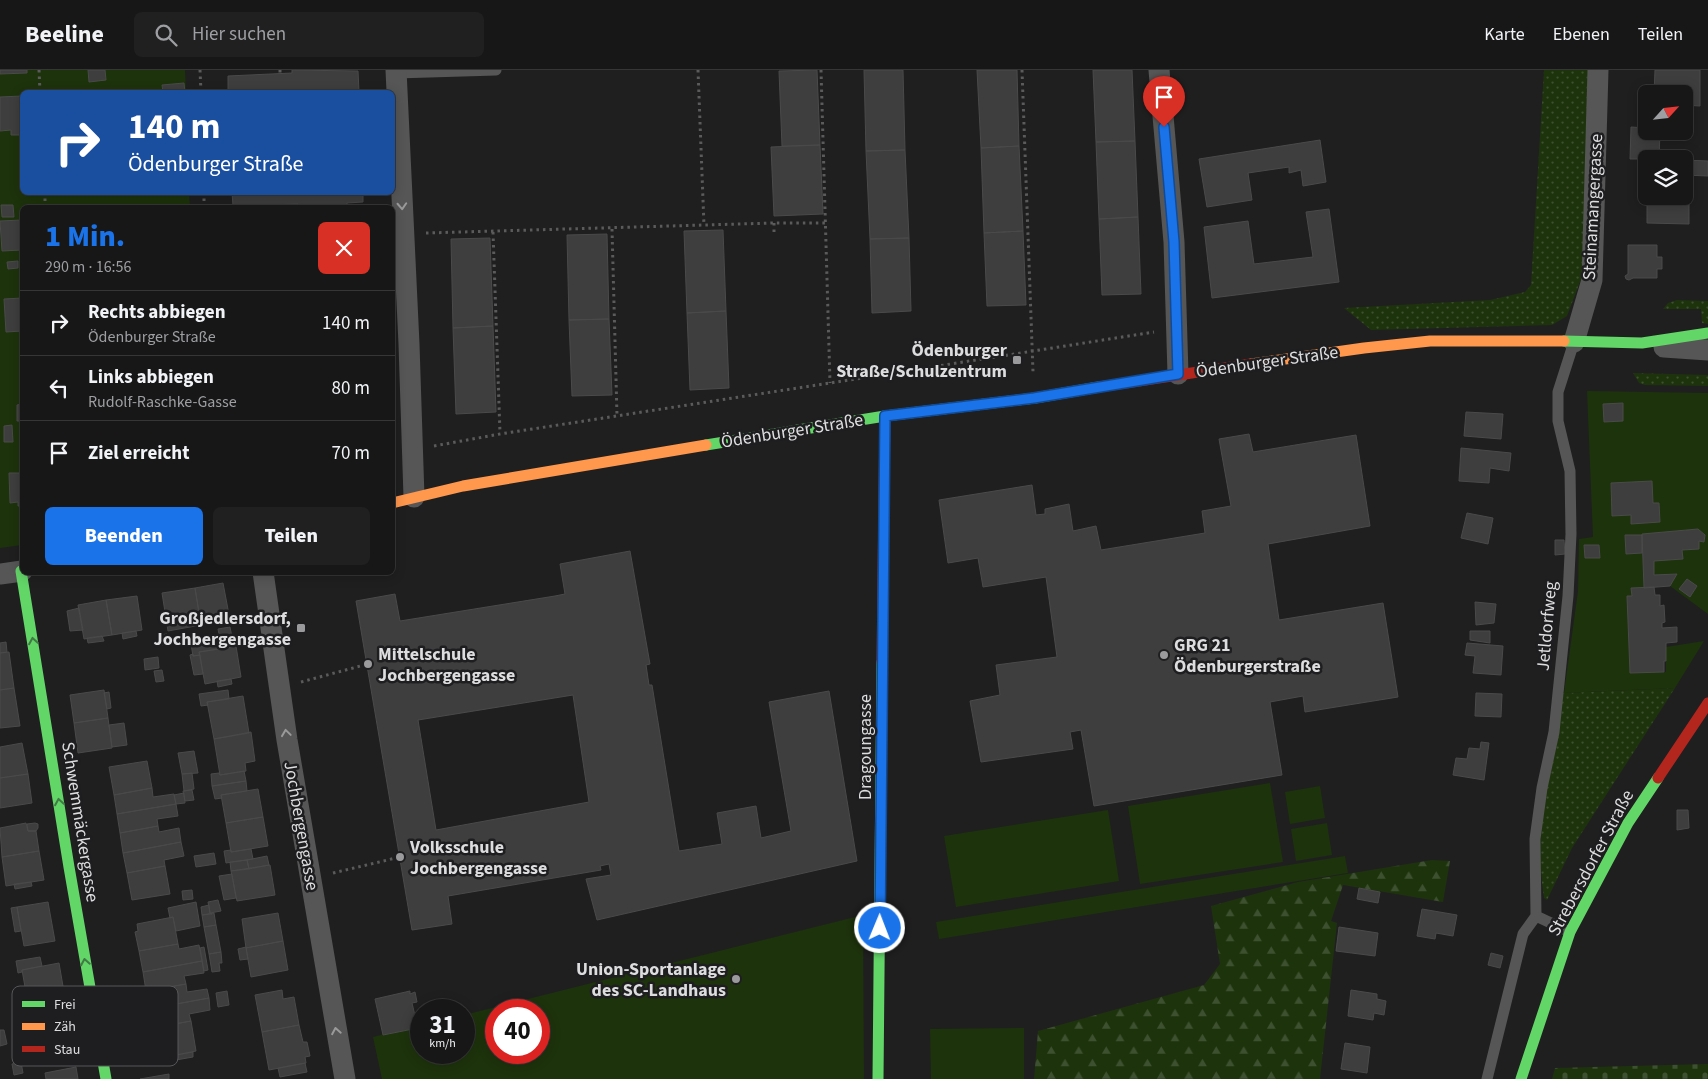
<!DOCTYPE html>
<html lang="de">
<head>
<meta charset="utf-8">
<style>
  body { margin:0; font-family:"Source Sans 3",sans-serif; background:#202021; color:#f1f3f6; height:100vh; display:flex; flex-direction:column; font-size:19px; white-space:nowrap }
  * { box-sizing:border-box; margin:0 }
  p { font-size:16px; color:#9e9fa2 }
  .icon { flex:none; width:28px; height:28px; fill:none; stroke:currentColor; stroke-width:2; stroke-linecap:round; stroke-linejoin:round }
  .map { position:relative; flex:1; overflow:hidden }
  .drawer { position:absolute; left:20px; top:135px; width:375px; height:370px; display:flex; flex-direction:column; background:#171718; border-radius:8px; box-shadow:0 2px 12px #0003,0 0 0 1px #363637 }
  .drawer>* { flex:none }
  .top-card { position:absolute; left:20px; top:20px; width:375px; height:105px; border-radius:8px; box-shadow:0 2px 12px #0003,0 0 0 1px #363637; background:#1a4fa0; color:#fff; overflow:hidden }
  .needle { width:32px; rotate:63deg }
  .fabs { position:absolute; left:1638px; top:15px; display:grid; gap:10px }
  .fabs a { display:grid; place-items:center; width:55px; height:55px; border-radius:8px; background:#171718; box-shadow:0 2px 12px #0003,0 0 0 1px #363637; font-size:25px }
  .speed { position:absolute; left:410px; top:929px; display:flex; gap:10px; font-size:25px; font-weight:700; text-align:center }
  .speed>* { display:grid; place-content:center; width:65px; height:65px; border-radius:50%; background:#171718; box-shadow:0 2px 12px #0003,0 0 0 1px #363637; line-height:1 }
  .speed small { font-size:12px; font-weight:400 }
  .speed .limit { border:8px solid #d22; background:#fff; color:#111 }
  .pin { position:absolute; display:grid; place-items:center; width:42px; height:42px; color:#fff; margin:-51px -21px; border-radius:50% 50% 50% 0; rotate:-45deg; box-shadow:0 0 5px #0007 }
  .pin .icon { rotate:45deg }
  .me { position:absolute; width:55px; margin:-28px; rotate:1deg; stroke-linejoin:round; filter:drop-shadow(0 0 4px #0008) }
  .turn { display:flex; align-items:center; gap:18px; height:105px; padding:0 25px; font-size:22px }
  .turn .icon { width:65px; height:65px; stroke-width:2.5 }
  .turn b { display:block; font-size:35px; line-height:42px }
  .round { display:grid; place-items:center; flex:none; width:52px; height:52px; border-radius:8px; background:#202021 }
  .overview { display:flex; align-items:center; justify-content:space-between; height:85px; padding:0 25px }
  h1 { font-size:30px; font-weight:800; line-height:38px; color:#1a73e8 }
  .primary-button { display:flex; gap:10px; margin-top:auto; padding:10px 25px }
  .primary-button a { flex:1; height:58px; border-radius:8px; background:#1a73e8; color:#fff; font-size:20px; font-weight:800; line-height:58px; text-align:center }
  .primary-button a+a { background:#202021; color:#f1f3f6 }
  ul { padding:0; list-style:none }
  li { display:flex; align-items:center; gap:15px; height:65px; padding:0 25px; border-top:1px solid #363637 }
  li div { flex:1 }
  li b { display:block; font-size:19px }
  li em { font-style:normal }
  header { display:flex; align-items:center; gap:30px; box-sizing:border-box; height:70px; padding:0 25px; background:#171718; border-bottom:1px solid #363637 }
  header strong { font-size:24px }
  nav { display:flex; gap:28px; margin-inline-start:auto; font-size:18px }
  .search { width:350px; height:45px; background:#202021; display:flex; align-items:center; gap:12px; box-sizing:border-box; padding:0 18px; border-radius:8px; color:#9e9fa2; font-size:19px }
  .map>svg:first-child { display:block }
  .grass { fill:url(#grass-dots) }
  .forest { fill:url(#forest-firs) }
  .cemetery { fill:url(#cemetery-stones) }
  .garden { fill:#1d330c; fill-rule:evenodd }
  .building { fill:#3e3e3e; stroke:#4a4a4a; fill-rule:evenodd }
  .lines { fill:none; stroke-linecap:round; stroke-linejoin:round }
  .path { stroke:#5b5b5c; stroke-width:3; stroke-dasharray:2.5 4; stroke-linecap:butt }
  .lane { stroke:#565656; stroke-width:11 }
  .street { stroke:#565656; stroke-width:21 }
  .fast { stroke:#63d668; stroke-width:11 }
  .slow { stroke:#ff974d; stroke-width:11 }
  .jam { stroke:#b3261e; stroke-width:11 }
  .oneway { stroke:#9a9a9a }
  .oneway2 { stroke:#407a44 }
  .route-casing { stroke:#114b97; stroke-width:12 }
  .route { stroke:#1a73e8; stroke-width:9 }
  .poi-dot { fill:#9a9a9c; stroke:#1e1e21; stroke-width:2 }
  .labels { text-anchor:middle; dominant-baseline:central; stroke-width:5; stroke-linejoin:round; paint-order:stroke }
  .street-label { font-size:18px; fill:#dddddf; stroke:#1e1e21 }
  .poi-label { font-size:18px; font-weight:bold; fill:#dddddf; stroke:#1e1e21; text-anchor:end }
  .key { fill:#1e1e21; stroke:#57575a; stroke-width:1 }
  .key-label { font-size:14px; fill:#dddddf }
</style>
</head>
<body>
<header>
<strong>Beeline</strong>
<div class="search"><svg class="icon" aria-label="search" viewBox="0 0 24 24"><circle cx="10" cy="10" r="6"/><path d="M15 15l6 6"/></svg>Hier suchen</div>
<nav><a>Karte</a><a>Ebenen</a><a>Teilen</a></nav>
</header>
<div class="map">
<svg width="1708" height="1009" viewBox="0 0 1708 1009">
  <defs>
    <pattern id="grass-dots" width="8" height="8" patternUnits="userSpaceOnUse" patternTransform="scale(1.25)"><rect width="8" height="8" fill="#1d330c"/><path d="M2 2h.1M6 6h.1" fill="none" stroke="#3d502f" stroke-width="1.8" stroke-linecap="round"/></pattern>
    <pattern id="forest-firs" width="22" height="20" patternUnits="userSpaceOnUse" patternTransform="scale(1.25)"><rect width="22" height="20" fill="#1d330c"/><path d="M5 1l3.5 6h-7zM16 11l3.5 6h-7z" fill="#3d502f"/></pattern>
    <pattern id="cemetery-stones" width="16" height="16" patternUnits="userSpaceOnUse" patternTransform="scale(1.25)"><rect width="16" height="16" fill="#1d330c"/><path d="M2 7V4a2 2 0 0 1 4 0v3zM10 15v-3a2 2 0 0 1 4 0v3z" fill="#3d502f"/></pattern>
  </defs>
  <rect width="100%" height="100%" fill="#1f1f20"/>
  <path class="grass" d="M1544,0h46l-4,196 -19,50 -15,9 -181,5 -27,-22 146,-8 35,-8 6,-7z
    M1677,230l31,1v23l-6,-1 -1,-14h-38l5,-6z
    M1633,303l75,2v11l-63,-1 -6,-2z
    M1675,618l-103,160 -25,52 -3,-2c-11,-69 7,-137 19,-205z"/>
  <path class="forest" d="M1432,790l18,1 -7,41 -100,-17 -12,36 6,2 -17,156h-286l4,-48 166,-46 16,-21 -9,-58 87,-24z"/>
  <path class="cemetery" d="M1708,994v15h-156l3,-11z"/>
  <path class="garden" d="M0,0h185l1,22h-164v100l167,1 1,14 -168,1v337l-22,3z
    M1587,321l121,2v221l-38,-28 6,-11h-22v-14c10,-4 42,-20 50,-20l1,-6 -7,-6 -56,5 2,54h-13l1,8h-5l3,77 36,-1v-25l38,-6 -29,47 -111,5 14,-102 1,-52 14,-2z
    M1270,713l13,79 -143,22 -12,-78z
    M1320,716l5,32 -35,6 -5,-32z
    M1108,740l11,71 -163,26 -12,-71z
    M1327,753l5,32 -36,6 -5,-32z
    M1345,786l3,17 -409,66 -3,-17z
    M863,845l1,164h-482l-9,-42 48,-12v27h43v-37zM496,940h43v42h-43z
    M1024,958v51h-93l-1,-50z"/>
  <path class="building" d="M0,0h27v3l-27,1z
    M88,0h17l1,10 -17,2z
    M292,0l66,1 1,21h-134v-2h3v-14l64,-3z
    M817,0l3,75 -38,1 -3,-75z
    M864,0h39l2,80 -39,1z
    M977,0h40l2,76 -38,2z
    M1093,0h39l3,71 -39,1z
    M1655,0h45v36l-16,-1v-11h-30z
    M184,13l1,9h-22l-1,-7z
    M22,26v39h-11v-5l-11,1v-34z
    M1631,57l15,1v3h14l-1,28h-29z
    M1320,70l6,42 -23,4 -2,-16 -12,3v-6l-41,6 4,27 -45,7 -8,-48z
    M1135,71l3,76 -39,2 -3,-77z
    M820,75l3,69 -49,2 -3,-69z
    M1019,76l4,85 -39,2 -3,-85z
    M905,80l4,88 -39,1 -4,-88z
    M1684,90l24,1v15l-24,-1z
    M1684,111h5v43l-42,-1v-27h37z
    M232,122h131v10l-16,1v5h-49v-4l-65,2z
    M1,135h12l1,12h-12z
    M1329,139l10,73 -127,16 -8,-71 44,-6 6,43 59,-7 -7,-45z
    M1138,147l3,77 -39,1 -3,-76z
    M22,150v30l-20,1 -2,-30z
    M723,160l3,81 -39,2 -3,-82z
    M1023,161l3,74 -39,1 -3,-73z
    M607,164l2,85 -40,1 -2,-85z
    M490,168l3,88 -40,2 -2,-89z
    M909,168l2,73 -39,2 -2,-74z
    M1628,175h29v12h5v12h-5v9h-24l-4,2 -3,-1 -1,-3 3,-2z
    M18,191v7l-10,1 -1,-7z
    M22,228v33l-16,1 -2,-33z
    M726,241l3,77 -39,2 -3,-77z
    M609,249l3,76 -40,1 -3,-76z
    M493,256l3,86 -40,2 -3,-86z
    M1623,333v18l-19,1 -1,-18z
    M22,334v17h-5v-16z
    M1466,342l37,2 -2,25 -37,-3z
    M12,355l1,17h-9v-16z
    M1249,364l4,18 103,-17 14,91 -102,18 11,76 104,-17 15,94 -93,15 -2,-16 -33,6 12,73 -188,31 -13,-76 -11,2 3,17 -92,13 -11,-61 30,-6 -4,-30 61,-8 -11,-80 -63,10 -5,-29 -30,5 -9,-63 93,-15 4,30 9,-1v-5l24,-5 4,27 23,-5 5,24 104,-17 -3,-22 29,-5 -12,-67z
    M1461,378l50,5 -2,18 -19,-3 -1,15 -30,-2z
    M9,403h13v33h-4v-4l-8,1z
    M1652,411l1,22h6l1,19 -29,2v-9l-19,1 -1,-33z
    M1467,443l26,5 -5,26 -27,-6z
    M1698,459l7,6 -1,7 -5,-1v8l-17,1 1,9 -29,2v14l23,-1 -7,12 -26,2 -2,-54z
    M1625,465h17v18l-16,1z
    M1555,470h9l1,14 -10,1z
    M1584,475h15l1,13h-15z
    M630,481l20,113 -4,1 3,20h3l27,166 43,-7 -5,-31 39,-7 5,32 30,-7 -22,-129 60,-11 28,170 -260,59 -11,-41 25,-4 -2,-11 -9,2 1,4 -153,26 4,28 -40,6 -56,-329 39,-7 5,27 155,-25 10,-2 -5,-30zM573,625l16,107 -153,28 -18,-110z
    M1687,509l10,7 -7,11 -11,-8z
    M223,513l7,37 -29,5 -6,-37z
    M1654,517l1,8h5v11l4,-1 1,17 -3,1v5l15,-1v15l-11,1v18h-2v11l-34,1 -3,-77h5l-1,-8z
    M195,518l6,37 -33,6 -6,-38z
    M137,526l5,34 -30,5 -6,-35z
    M106,530l6,35 -28,4 -6,-34z
    M1475,532l21,2 -2,19 -18,2z
    M79,538l4,22 -13,1 -3,-20z
    M230,557l2,10 -12,2 -2,-10z
    M136,561l1,5 -14,3 -1,-6z
    M1470,561h20v12l-20,-3z
    M167,564l2,10 -7,1 -2,-10z
    M102,566l2,5 -16,2 -1,-5z
    M232,567l1,10 -34,5 1,3 -7,1 -2,-12z
    M6,572l1,10 -7,1v-10z
    M1467,573l36,3 -2,29 -28,-2 2,-17 -10,-1z
    M236,576l5,31 -36,7 -6,-32z
    M9,582l5,36 -14,2v-37z
    M193,584v2l7,-1 3,19 -9,1 -4,-20z
    M158,587l1,11 -14,2 -1,-11z
    M162,600l2,11 -8,1 -2,-11z
    M231,609l1,5 -14,3 -1,-6z
    M14,618l6,38 -20,2v-38z
    M104,620l4,28 -34,5 -4,-28z
    M228,620l1,9 -22,3 1,3 -7,1 -2,-12z
    M109,622l2,16 -4,1 -3,-16z
    M1476,623l26,1 -1,23 -26,-1z
    M243,626l6,37 -35,6 -7,-37z
    M108,648l4,30 -34,5 -4,-30z
    M124,653l3,22 -15,2 -3,-22z
    M251,662l4,29 -10,2 1,8 -26,4 -6,-36z
    M1481,672l8,1 -5,37 -31,-5 3,-17 11,1 2,-11 11,1z
    M22,673l6,31 -28,4v-31z
    M194,681l4,22 -16,1 -4,-21z
    M147,691l5,27 -38,7 -5,-28z
    M244,701l2,10 -34,5 -1,-12 8,-1 1,2z
    M192,703l2,16 -10,2 -2,-17z
    M28,704l4,29 -32,5v-30z
    M246,711l1,10 -26,4 1,3 -7,1 -3,-13z
    M152,718l1,9 21,-3 2,10 -59,10 -3,-19z
    M258,719l5,28 -37,6 -5,-28z
    M192,720l2,10 -9,1 -2,-10z
    M184,723l1,10 -9,1 -2,-9z
    M176,734l2,12 -21,3 1,7 -38,7 -3,-19z
    M1677,740h11l1,18 -12,2z
    M263,747l5,29 -37,6 -5,-29z
    M26,753l2,8h8l3,20 -37,6 -2,-29z
    M35,753l3,1v4l-2,3h-8l-1,-7z
    M158,756l1,6 20,-4 2,14 -58,11 -3,-20z
    M181,772l3,14 -20,4 1,6 -38,7 -4,-20z
    M251,779l2,10 -27,4 -2,-12 7,-1v2z
    M39,781l5,29 -38,6 -4,-29z
    M214,783l2,11 -20,3 -2,-11z
    M267,786l2,9 -20,4 -2,-9z
    M247,790l2,9 -18,2 -1,-9z
    M270,795l5,30 -38,6 -6,-30z
    M165,796l5,28 -38,6 -5,-27z
    M232,804l4,24 -12,2 -5,-24z
    M31,812l1,4 -17,3 -1,-5z
    M1359,818l21,4 -2,11 -21,-4z
    M192,820l1,9 -10,1 -1,-9z
    M218,830l3,11 -11,2 -2,-11z
    M48,832l7,39 -31,5 -7,-39z
    M196,832l4,24 -24,5 -3,-14 -3,1 -2,-10z
    M209,835l1,8 2,1 -10,1 -1,-8z
    M17,837l4,24 -6,1 -4,-24z
    M1422,839l35,6 -4,21 -17,-3 -1,6 -18,-3z
    M214,843l2,12 -12,2 -2,-12z
    M278,843l5,28 -37,7 -4,-29z
    M173,847l5,27 -39,7 -4,-19 3,-1 -1,-7z
    M216,855l5,27 -12,2 -5,-27z
    M1339,857l39,6 -3,23 -39,-5z
    M283,871l5,29 -37,7 -5,-29z
    M178,874l1,5 20,-4 3,16 -59,11 -4,-21z
    M204,877l4,23 -4,1 -4,-23z
    M246,877l2,12 -8,1 -2,-11z
    M221,882l1,11h-3l1,8 -8,1 -3,-18z
    M1491,883l12,3 -3,12 -12,-3z
    M40,887l2,9 -20,4v2l-4,1 -2,-12z
    M202,891l2,12 -20,3 2,8 -40,7 -3,-19z
    M59,893l5,29 -37,6 -5,-28z
    M186,914l1,8 20,-3 2,9 -60,11 -3,-18z
    M282,920l1,9 11,-2 5,28 -37,7 -7,-37z
    M1351,920l26,4v5l9,2 -2,14 -10,-2 -1,7 -25,-4z
    M227,921l2,14 -11,2 -2,-14z
    M410,921v3l5,-2 2,10 -5,1 6,25 -35,7 -8,-36z
    M209,928l1,12 -21,4 2,7 -38,7 -4,-19z
    M191,951l5,30 -25,5 -2,-10 -12,3 -4,-21z
    M299,955l4,17h4l3,14 -5,1 1,6 -37,7 -7,-38z
    M0,960h4l3,14 -7,2z
    M1345,973l25,4 -3,26 -26,-4z
    M169,976l2,10 22,-4v5l-34,6 -2,-14z
    M21,992l2,11 -9,2 -2,-11z
    M305,993l2,9 -27,5 -2,-9z
    M76,997l2,12h-32l-1,-6z
    M169,1004v5h-29z"/>
  <g class="lines">
    <path class="path" d="M39,0l1,22
      M200,0l1,22
      M280,0v4
      M698,0l6,156
      M821,0l9,313
      M1022,0l11,302
      M45,122v16
      M204,122v16
      M285,134v4
      M774,153v9
      M612,159l5,187
      M493,162l7,201
      M426,163l348,-10h52
      M434,376l66,-12 330,-51 324,-51
      M301,612l67,-18
      M333,803l67,-16"/>
    <path class="lane" d="M396,3l100,-3
      M1536,846l-1,-77 7,-51 12,-56 14,-136 3,-62 -1,-63 -12,-50v-29l16,-50
      M1487,1009l36,-145 13,-18 34,16"/>
    <path class="street" d="M396,0l13,274 5,153
      M1159,0l15,172 4,132
      M1574,272l18,-62 6,-210
      M1664,277l44,3
      M263,502l24,168 58,339
      M0,504l22,-3"/>
    <path class="fast" d="M1564,271l78,2 66,-10
      M706,375l179,-29 150,-18 64,-11
      M21,501l48,296 37,212
      M878,1009l4,-417
      M1521,1009l49,-147 58,-109 30,-45"/>
    <path class="slow" d="M1251,294l113,-16 66,-7h134
      M392,433l71,-17 243,-41"/>
    <path class="jam" d="M1099,317l152,-23
      M882,592l3,-246
      M1658,708l50,-75"/>
  </g>
  <defs><path id="oneway-chevron" d="M-2-3.5L2.5 0L-2 3.5" fill="none" stroke-width="1.6" stroke-linecap="round" stroke-linejoin="round" transform="scale(1.25)"/></defs>
  <g class="oneway">
    <use href="#oneway-chevron" transform="translate(402 136) rotate(87)"/>
    <use href="#oneway-chevron" transform="translate(286 663) rotate(-98)"/>
    <use href="#oneway-chevron" transform="translate(336 961) rotate(-100)"/>
  </g>
  <g class="oneway2">
    <use href="#oneway-chevron" transform="translate(33 571) rotate(-99)"/>
    <use href="#oneway-chevron" transform="translate(59 732) rotate(-99)"/>
    <use href="#oneway-chevron" transform="translate(85 892) rotate(-100)"/>
  </g>
  <g class="lines">
    <defs>
      <path id="route" d="M880,858l5,-512 149,-18 144,-24 -4,-132 -10,-115"/>
    </defs>
    <use href="#route" class="route-casing"/>
    <use href="#route" class="route"/>
  </g>
  <g class="poi-dot">
    <rect x="1012" y="285" width="10" height="10" rx="2.5"/>
    <rect x="296" y="553" width="10" height="10" rx="2.5"/>
    <circle cx="1164" cy="585" r="5"/>
    <circle cx="368" cy="594" r="5"/>
    <circle cx="400" cy="787" r="5"/>
    <circle cx="736" cy="909" r="5"/>
  </g>
  <g class="labels">
    <g class="street-label">
      <text transform="translate(1593 137) rotate(-87)">Steinamangergasse</text>
      <text transform="translate(1267 292) rotate(-8)">Ödenburger Straße</text>
      <text transform="translate(792 361) rotate(-9)">Ödenburger Straße</text>
      <text transform="translate(1547 556) rotate(-85)">Jetldorfweg</text>
      <text transform="translate(865 677) rotate(-90)">Dragoungasse</text>
      <text transform="translate(80 752) rotate(81)">Schwemmäckergasse</text>
      <text transform="translate(301 756) rotate(80)">Jochbergengasse</text>
      <text transform="translate(1591 793) rotate(-62)">Strebersdorfer Straße</text>
    </g>
    <g class="poi-label">
      <text x="1007" y="280">Ödenburger<tspan x="1007" dy="21">Straße/Schulzentrum</tspan></text>
      <text x="291" y="548">Großjedlersdorf,<tspan x="291" dy="21">Jochbergengasse</tspan></text>
      <text x="1174" y="575" text-anchor="start">GRG 21<tspan x="1174" dy="21">Ödenburgerstraße</tspan></text>
      <text x="378" y="584" text-anchor="start">Mittelschule<tspan x="378" dy="21">Jochbergengasse</tspan></text>
      <text x="410" y="777" text-anchor="start">Volksschule<tspan x="410" dy="21">Jochbergengasse</tspan></text>
      <text x="726" y="899">Union-Sportanlage<tspan x="726" dy="21">des SC-Landhaus</tspan></text>
    </g>
  </g>
  <rect x="12" y="916" width="166" height="80" rx="8" class="key"/>
  <rect x="22" y="931" width="23" height="6" fill="#63d668"/>
  <rect x="22" y="953" width="23" height="7" fill="#ff974d"/>
  <rect x="22" y="976" width="23" height="6" fill="#b3261e"/>
  <g class="key-label">
    <text x="54" y="939">Frei</text>
    <text x="54" y="961">Zäh</text>
    <text x="54" y="984">Stau</text>
  </g>
</svg>
<div class="fabs">
<a><svg class="needle" viewBox="-14 -14 28 28"><path d="M0-13l5 13h-10z" fill="#e53935"/><path d="M0 13l5-13h-10z" fill="#9e9fa2"/></svg></a>
<a><svg class="icon" aria-label="layers" viewBox="0 0 24 24"><path d="M12 4l9 5-9 5-9-5zM3 14l9 5 9-5"/></svg></a>
</div>
<div class="speed"><div>31<small>km/h</small></div><div class="limit">40</div></div>
<div class="pin" style="left:1164px;top:57px;background:#d93025"><svg class="icon" aria-label="arrive" viewBox="0 0 24 24"><path d="M6 21V4h12l-3 4 3 4H6"/></svg></div>
<svg class="me" style="left:880px;top:858px" viewBox="-20 -20 40 40"><circle r="17" fill="#1a73e8" stroke="#fff" stroke-width="3"/><path d="M0-11L8 9 0 5-8 9z" fill="#fff"/></svg>
<div class="top-card">
<div class="turn"><svg class="icon" aria-label="right" viewBox="0 0 24 24"><path d="M7 20v-9h11M14 6l5 5-5 5"/></svg><div><b>140 m</b>Ödenburger Straße</div></div>
</div>
<section class="drawer">
<div class="overview"><div><h1>1 Min.</h1><p>290 m · 16:56</p></div><a class="round" style="background:#d93025;color:#fff"><svg class="icon" aria-label="close" viewBox="0 0 24 24"><path d="M6 6l12 12M18 6L6 18"/></svg></a></div>
<ul>
<li><svg class="icon" aria-label="right" viewBox="0 0 24 24"><path d="M7 20v-9h11M14 6l5 5-5 5"/></svg><div><b>Rechts abbiegen</b><p>Ödenburger Straße</p></div><em>140 m</em></li>
<li><svg class="icon" aria-label="left" viewBox="0 0 24 24"><path d="M17 20v-9H6M10 6l-5 5 5 5"/></svg><div><b>Links abbiegen</b><p>Rudolf-Raschke-Gasse</p></div><em>80 m</em></li>
<li><svg class="icon" aria-label="arrive" viewBox="0 0 24 24"><path d="M6 21V4h12l-3 4 3 4H6"/></svg><div><b>Ziel erreicht</b></div><em>70 m</em></li>
</ul>
<div class="primary-button"><a>Beenden</a><a>Teilen</a></div>
</section>
</div>
</body>
</html>
